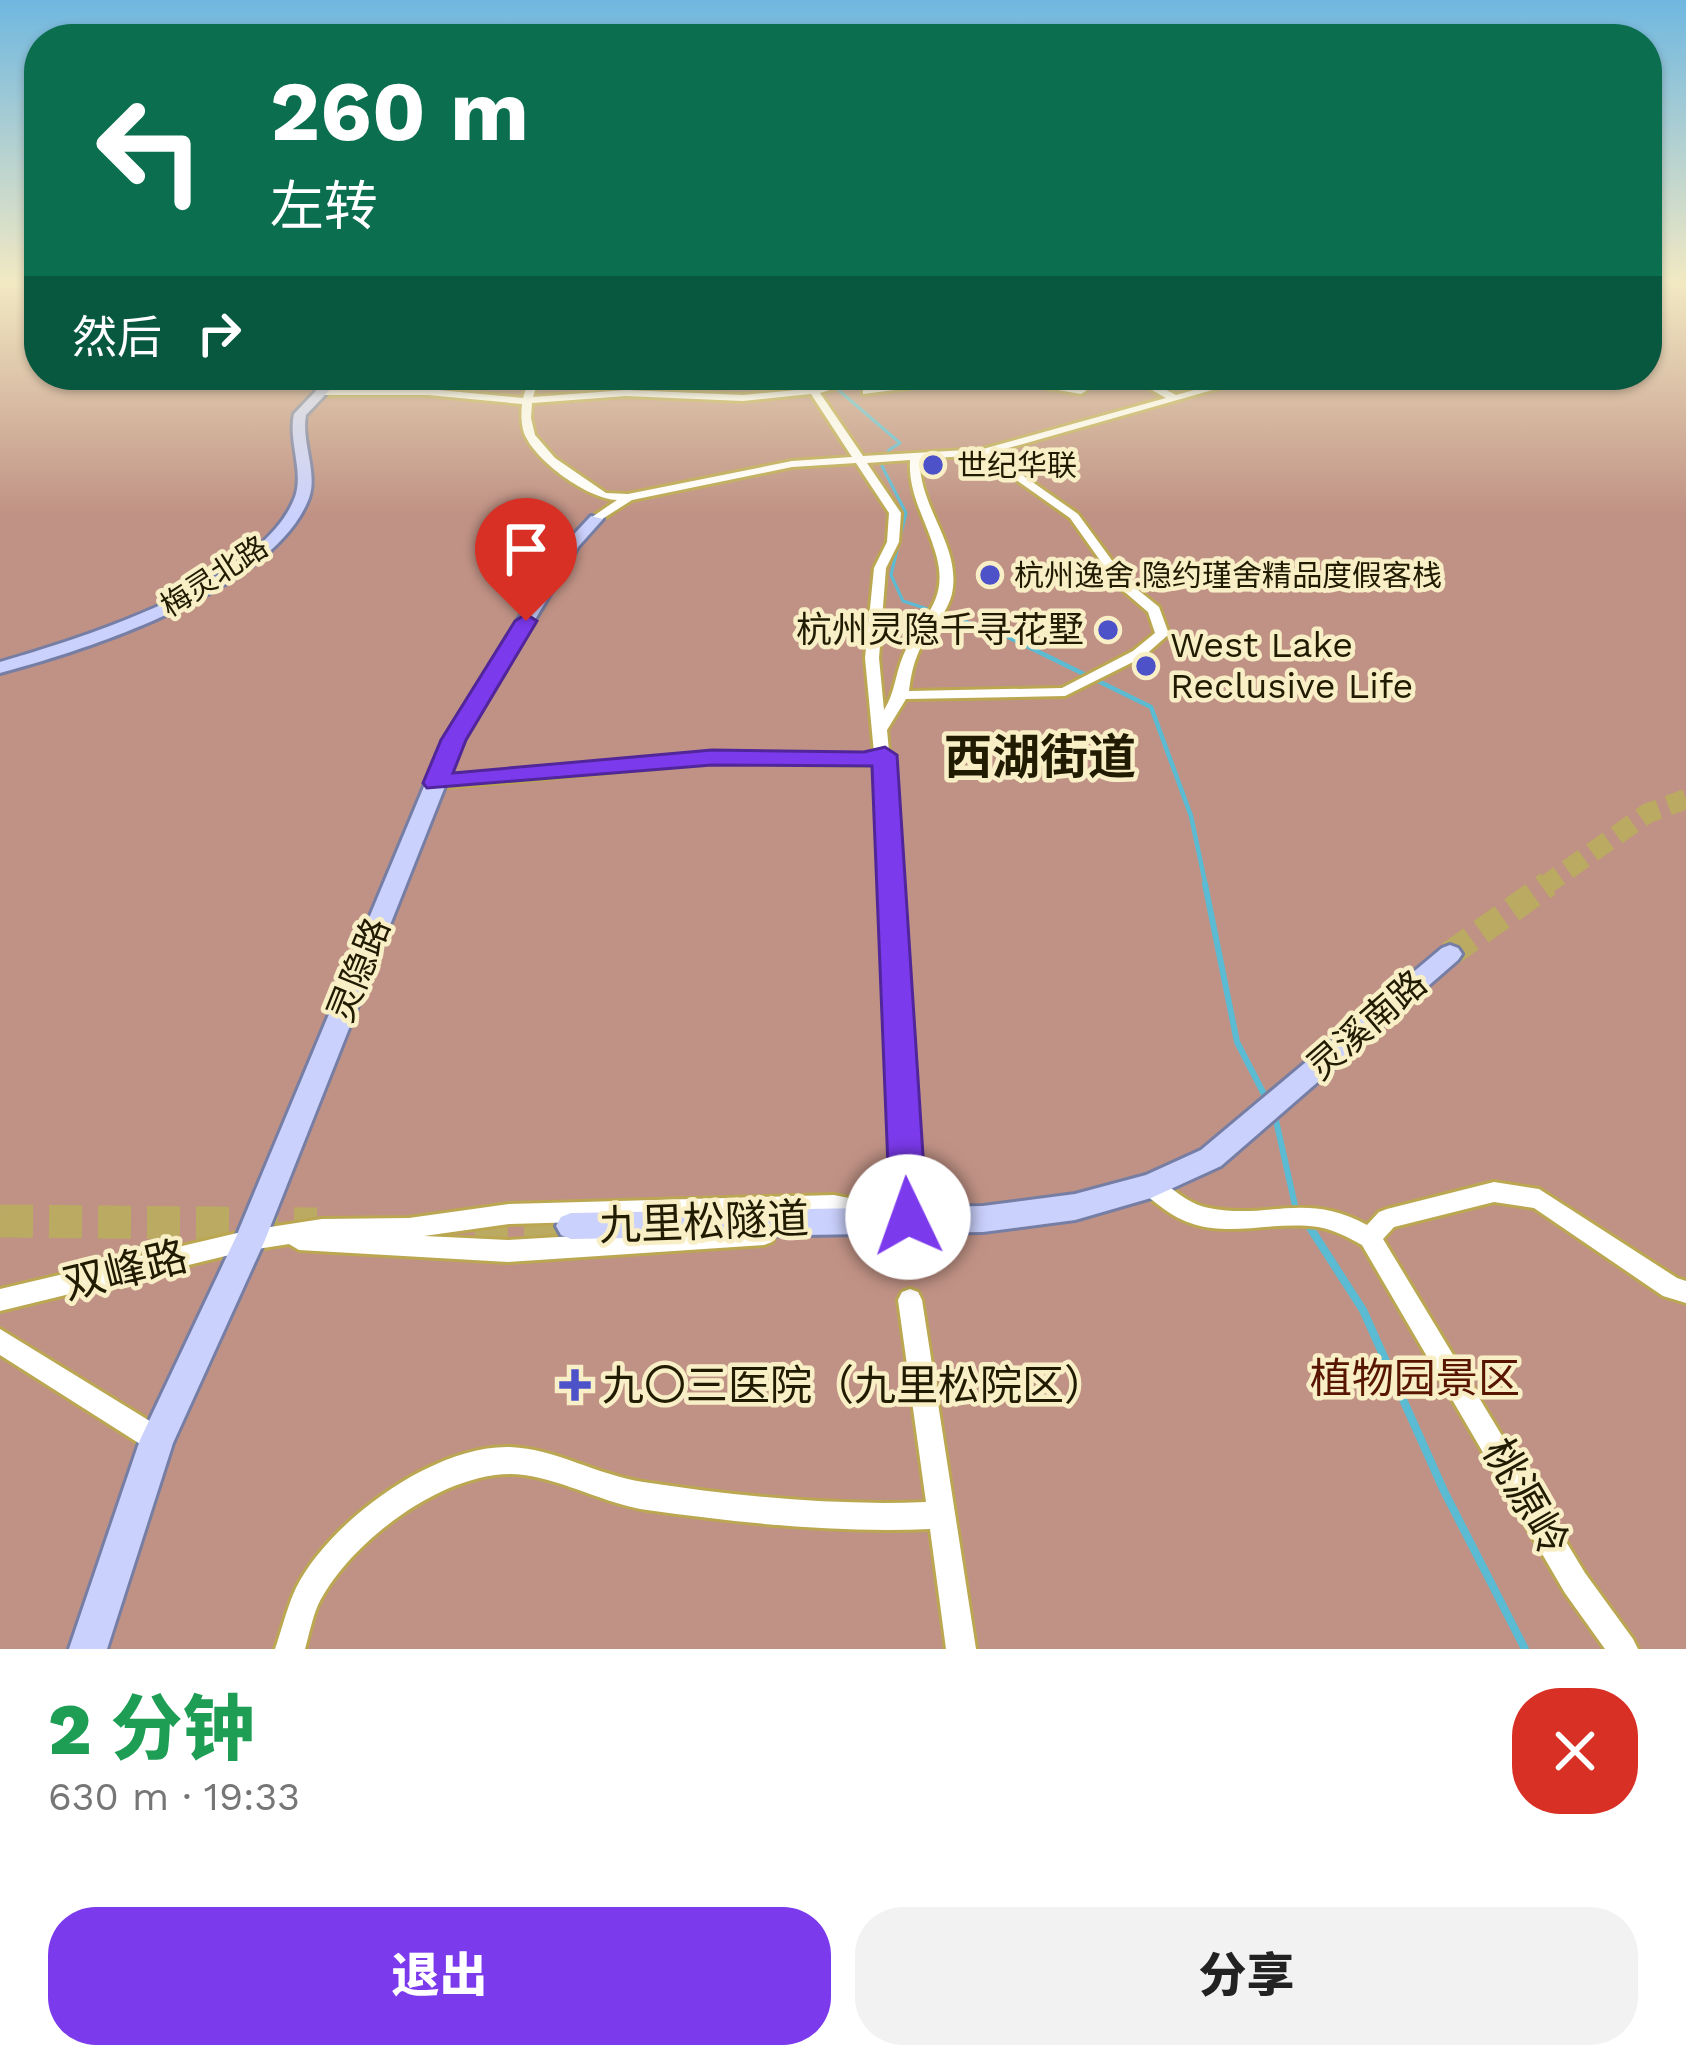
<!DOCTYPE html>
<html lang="zh">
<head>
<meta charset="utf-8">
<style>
  body { margin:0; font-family:"Work Sans","Noto Sans SC",sans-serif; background:#f2f2f2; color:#222; height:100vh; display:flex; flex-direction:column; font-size:45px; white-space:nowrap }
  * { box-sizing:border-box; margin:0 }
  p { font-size:39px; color:#767676 }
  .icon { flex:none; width:66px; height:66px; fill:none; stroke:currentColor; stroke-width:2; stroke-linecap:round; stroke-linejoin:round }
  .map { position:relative; height:1649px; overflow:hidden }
  .drawer { display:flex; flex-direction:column; background:#fff; flex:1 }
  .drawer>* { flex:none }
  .hud { position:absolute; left:24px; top:24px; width:1638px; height:366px; border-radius:48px; box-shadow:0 3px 9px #0004; background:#0b6e4f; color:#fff; overflow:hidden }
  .pin { position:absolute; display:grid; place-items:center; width:102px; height:102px; color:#fff; margin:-123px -51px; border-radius:50% 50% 50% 0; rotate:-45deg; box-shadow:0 0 12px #0007 }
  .pin .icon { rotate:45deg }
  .me { position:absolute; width:132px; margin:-66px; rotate:357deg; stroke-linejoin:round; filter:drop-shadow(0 0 9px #0008) }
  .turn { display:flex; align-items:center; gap:42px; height:252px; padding:0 48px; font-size:54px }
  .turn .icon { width:156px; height:156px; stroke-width:2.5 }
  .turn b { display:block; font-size:84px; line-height:102px }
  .then { display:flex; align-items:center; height:114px; padding:0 48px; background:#0003; gap:24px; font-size:45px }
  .round { display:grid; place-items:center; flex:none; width:126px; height:126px; border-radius:48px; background:#f2f2f2 }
  .summary { display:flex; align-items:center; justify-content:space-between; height:204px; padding:0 48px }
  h1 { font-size:72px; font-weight:800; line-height:90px; color:#1e9e55 }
  .button { display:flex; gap:24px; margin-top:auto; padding:24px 48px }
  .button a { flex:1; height:138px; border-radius:48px; background:#7c3aed; color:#fff; font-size:48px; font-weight:800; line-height:138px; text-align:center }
  .button a+a { background:#f2f2f2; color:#222 }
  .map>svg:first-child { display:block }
  .green { fill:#c09285 }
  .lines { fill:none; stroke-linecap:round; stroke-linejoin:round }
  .stream-far3 { stroke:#5bbbd3; stroke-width:3 }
  .stream-far2 { stroke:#5bbbd3; stroke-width:4.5 }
  .stream-far1 { stroke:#5bbbd3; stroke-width:6 }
  .stream { stroke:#5bbbd3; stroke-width:8 }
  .major-tunnel-far2 { stroke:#bbaa61; stroke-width:20; stroke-dasharray:20 10; stroke-linecap:butt }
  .major-tunnel-far1 { stroke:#bbaa61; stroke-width:26; stroke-dasharray:26 12; stroke-linecap:butt }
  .major-tunnel { stroke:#bbaa61; stroke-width:33; stroke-dasharray:33 16; stroke-linecap:butt }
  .minor-casing { stroke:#bba752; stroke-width:6 }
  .major-casing { stroke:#777ea4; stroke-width:6 }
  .minor { fill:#fff; fill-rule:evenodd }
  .major { fill:#cad1fd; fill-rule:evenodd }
  .route { fill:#7c3aed; stroke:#51269a; stroke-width:3 }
  .poi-dot { fill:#4d52c8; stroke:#f9efc6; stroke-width:4.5 }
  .labels { text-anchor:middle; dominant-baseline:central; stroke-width:9; stroke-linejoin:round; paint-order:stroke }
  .far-poi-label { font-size:30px; fill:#211b02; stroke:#f9efc6; text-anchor:start }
  .far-street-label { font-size:30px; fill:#211b02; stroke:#f9efc6 }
  .poi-label { font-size:36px; fill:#211b02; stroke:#f9efc6; text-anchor:end }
  .street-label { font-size:36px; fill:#211b02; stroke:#f9efc6 }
  .near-street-label { font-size:42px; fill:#211b02; stroke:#f9efc6 }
  .near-park-label { font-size:42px; fill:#571502; stroke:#f9efc6 }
  .near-poi-label { font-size:42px; fill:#211b02; stroke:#f9efc6; text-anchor:start }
  .district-label { font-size:48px; font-weight:bold; fill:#211b02; stroke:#f9efc6 }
</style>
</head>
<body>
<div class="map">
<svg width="1686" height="1649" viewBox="0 0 1686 1649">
  <rect width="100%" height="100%" fill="#e2ce79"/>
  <path class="green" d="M0,284h39v91h1608v-91h39v1365h-1686z"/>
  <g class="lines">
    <path class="stream-far3" d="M821,375l79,68 -11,7 -7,16 24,47 -15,62 12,26 95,31"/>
    <path class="stream-far2" d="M992,629l159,78 40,109 15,71"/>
    <path class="stream-far1" d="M1205,884l32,158 30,58
      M1275,1116l21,94"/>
    <path class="stream" d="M1307,1223l56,87 81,181 81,158"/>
    <path class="major-tunnel-far2" d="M1543,887l105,-74 38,-14"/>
    <path class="major-tunnel-far1" d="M1450,954l98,-70"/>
    <path class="major-tunnel" d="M0,1221l317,3
      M475,1225l96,1"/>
    <defs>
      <path id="minor" d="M530,375h10l-7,22 93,-7 117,5 64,-6 -9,-14h10l8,13 30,-9 5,3 -2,2 -29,9 43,63 120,-7 183,-51 -23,-13 -57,-2v8l-5,3 -92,-16 -126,16v-4l3,-1 103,-14h36l71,12v-7l5,-3 64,2 31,16 73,-20h16l-274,78 87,61 49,67 32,26 10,27 -26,23 -78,39 -159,3 -19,31 2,21 4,4 -4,4 13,115 17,343 -3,7 -8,3 -8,-3 -3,-7 -13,-343 -10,-112 -9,3 -153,-2 -276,25 -8,-5 8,-5 276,-25 153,2 9,-2 -9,-95 9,-90 13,-26 2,-29 -33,-50 -64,4 -160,33 -36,23 -4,-2v-4l25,-17c-29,-1 -82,-39 -93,-67 -3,-10 -3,-19 -2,-29l-94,-9h-108l-5,-3 5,-3h108l95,9zM811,394l41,63 -60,4 -164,33 -22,-1 -51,-35 -20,-23 -4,-17 1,-15 94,-7 117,5zM981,455l89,63 49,69 29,25 7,21 -22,18 -71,37 -153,3c2,-17 5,-31 13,-46 11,-19 29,-35 31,-58 5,-45 -35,-82 -33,-128zM910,460c-2,34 16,60 25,91 16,51 -14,64 -32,105 -8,19 -8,37 -19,54l-5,-52 7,-90 13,-26 2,-29 -34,-50z
        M1151,1176c21,9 34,28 58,32 60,12 96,-17 158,17l12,-13 8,-3 107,-27 45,7 138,89 9,3v22l-23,-7 -129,-88 -40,-6 -100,25 -11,12 202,334 48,66 5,10h-33l-40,-56 -203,-348c-15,-8 -27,-15 -44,-18 -56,-8 -107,20 -158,-21 -8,-6 -15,-11 -20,-20l3,-7z
        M834,1195l45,9 3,7 -3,7 -8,3 -37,-6 -325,9 -85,12 84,4 256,-15 8,3 3,7 -3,7 -8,3 -256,17 -209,-12 -10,-6 -39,6 -250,61v-22l250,-59 72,-11 87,-1 100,-14z
        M910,1289l8,3 4,8 54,349h-30l-16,-120c-95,4 -189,-6 -283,-19 -42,-6 -80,-29 -123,-35 -73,-10 -175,66 -206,130 -6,14 -9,30 -13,44h-30c7,-20 12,-42 21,-61 33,-66 137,-143 214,-141 46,2 87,28 133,35 93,14 188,24 283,20l-28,-202 4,-8z
        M0,1329l166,102 4,9 -4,9 -9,4 -9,-4 -148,-94z"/>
      <path id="major" d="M331,375h13l-38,40c-5,27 12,57 3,83 -34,91 -222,152 -309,175v-11c80,-23 263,-80 295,-165 9,-26 -7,-56 -1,-83z
        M591,516l12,3 -25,28 -115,194 -198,499 -92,203 -66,206h-38l71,-209 96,-203 207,-496 121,-196z
        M1450,945l8,3 4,6 -4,6 -237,206 -70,32 -76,22 -92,12 -412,7 -10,-4 -5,-9 5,-9 10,-4 412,-7 92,-12 71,-19 55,-25 241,-202z"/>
    </defs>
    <use href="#minor" class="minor-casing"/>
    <use href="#major" class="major-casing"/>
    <use href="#minor" class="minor"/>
    <use href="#major" class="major"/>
  </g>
  <linearGradient id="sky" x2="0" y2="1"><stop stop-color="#6fb7e0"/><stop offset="0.55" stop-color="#f2e9c3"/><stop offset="1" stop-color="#f2e9c3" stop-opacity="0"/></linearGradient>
  <rect width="1686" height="514" fill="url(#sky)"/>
  <path class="route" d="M526,614l11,7 -71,119 -13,33 259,-23 152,2 21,-5 12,8 30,462 -5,12 -14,4 -13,-4 -5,-12 -18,-451 -160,-1 -285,23 -4,-5 18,-43 74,-119z"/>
  <g class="poi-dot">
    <circle cx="933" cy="465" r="12"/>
    <circle cx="990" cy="575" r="12"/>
    <circle cx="1108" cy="630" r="12"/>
    <circle cx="1146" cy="666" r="12"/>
    <path d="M569 1367h12v12h12v12h-12v12h-12v-12h-12v-12h12z"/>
  </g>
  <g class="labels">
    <g class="far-poi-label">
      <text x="957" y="465">世纪华联</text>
      <text x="1014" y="575">杭州逸舍.隐约瑾舍精品度假客栈</text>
    </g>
    <g class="far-street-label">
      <text transform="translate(214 576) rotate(-33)">梅灵北路</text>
    </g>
    <g class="poi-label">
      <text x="1084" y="630">杭州灵隐千寻花墅</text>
      <text x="1170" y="645" text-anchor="start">West Lake<tspan x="1170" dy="41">Reclusive Life</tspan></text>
    </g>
    <g class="street-label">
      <text transform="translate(359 970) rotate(-68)">灵隐路</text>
      <text transform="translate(1367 1025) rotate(-41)">灵溪南路</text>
    </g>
    <g class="near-street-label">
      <text transform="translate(704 1222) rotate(-2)">九里松隧道</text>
      <text transform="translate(125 1270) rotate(-14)">双峰路</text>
      <text transform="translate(1526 1497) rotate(60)">桃源岭</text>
    </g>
    <g class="near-park-label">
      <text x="1415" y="1378">植物园景区</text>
    </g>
    <g class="near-poi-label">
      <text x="602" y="1385">九〇三医院（九里松院区）</text>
    </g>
    <g class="district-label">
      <text x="1040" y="757">西湖街道</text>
    </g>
  </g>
</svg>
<div class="pin" style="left:526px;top:621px;background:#d93025"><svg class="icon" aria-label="arrive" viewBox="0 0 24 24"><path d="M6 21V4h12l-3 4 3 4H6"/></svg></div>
<svg class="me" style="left:908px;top:1217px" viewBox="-20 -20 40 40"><circle r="19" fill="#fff"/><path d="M0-13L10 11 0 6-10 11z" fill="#7c3aed"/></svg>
<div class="hud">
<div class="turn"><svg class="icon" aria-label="left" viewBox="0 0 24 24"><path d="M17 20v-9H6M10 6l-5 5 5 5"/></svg><div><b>260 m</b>左转</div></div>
<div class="then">然后<svg class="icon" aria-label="right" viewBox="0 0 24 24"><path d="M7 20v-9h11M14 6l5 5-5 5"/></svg></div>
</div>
</div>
<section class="drawer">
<div class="summary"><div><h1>2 分钟</h1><p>630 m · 19:33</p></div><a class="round" style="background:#d93025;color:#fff"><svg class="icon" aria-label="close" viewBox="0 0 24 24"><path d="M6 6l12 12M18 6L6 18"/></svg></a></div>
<div class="button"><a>退出</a><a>分享</a></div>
</section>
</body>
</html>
